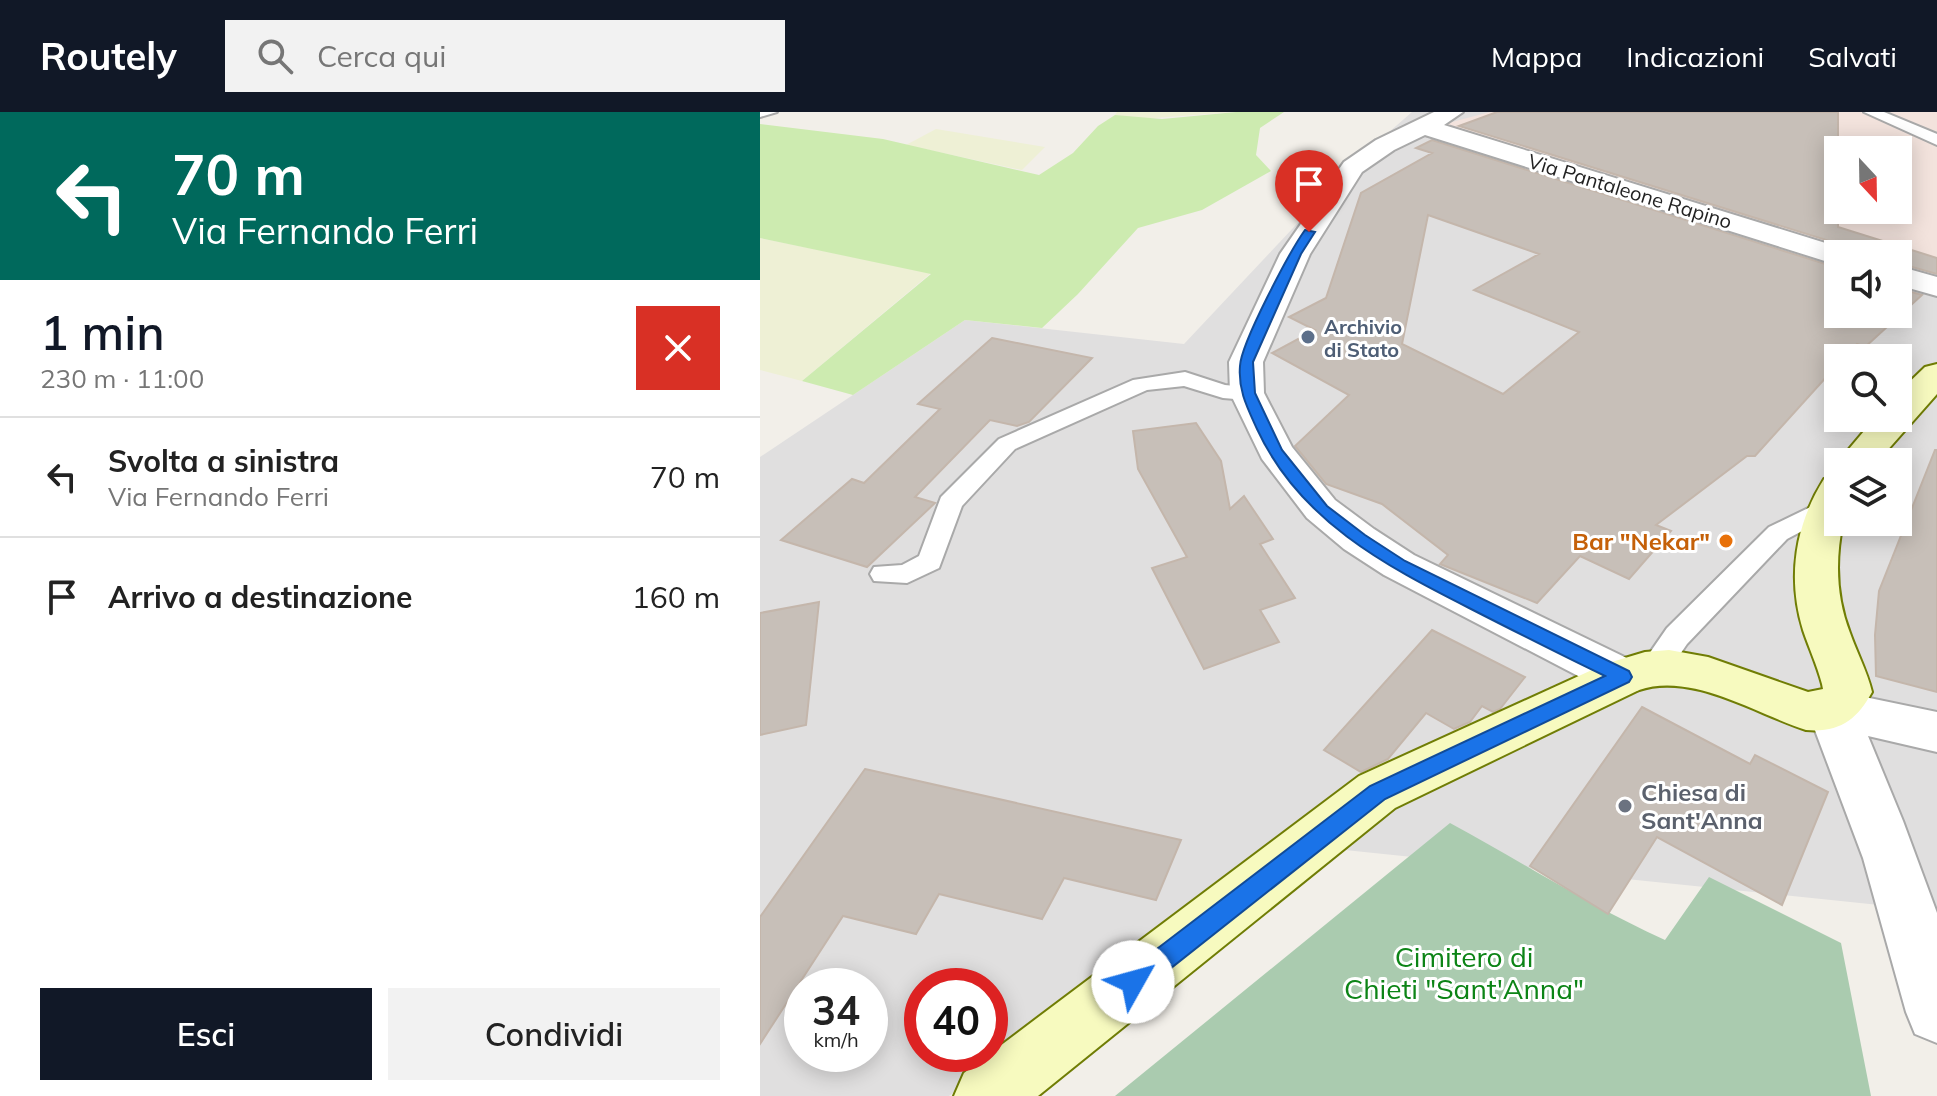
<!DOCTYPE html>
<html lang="it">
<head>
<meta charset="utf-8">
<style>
  body { margin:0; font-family:Mulish,sans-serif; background:#f2f2f2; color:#222; height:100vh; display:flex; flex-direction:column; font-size:30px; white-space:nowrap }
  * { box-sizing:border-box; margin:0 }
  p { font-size:26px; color:#767676 }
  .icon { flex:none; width:44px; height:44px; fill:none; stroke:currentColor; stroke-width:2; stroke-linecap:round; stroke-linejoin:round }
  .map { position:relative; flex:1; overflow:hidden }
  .drawer { display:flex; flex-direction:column; background:#fff; width:760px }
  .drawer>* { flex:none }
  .guide { background:#00695c; color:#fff; overflow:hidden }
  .needle { width:52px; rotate:158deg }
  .buttons { position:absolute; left:1064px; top:24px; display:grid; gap:16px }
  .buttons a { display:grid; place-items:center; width:88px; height:88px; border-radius:0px; background:#fff; box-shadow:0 4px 20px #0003; font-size:40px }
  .speed { position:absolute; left:24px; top:856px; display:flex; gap:16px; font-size:40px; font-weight:700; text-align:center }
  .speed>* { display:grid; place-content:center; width:104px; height:104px; border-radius:50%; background:#fff; box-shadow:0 4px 20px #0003; line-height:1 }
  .speed small { font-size:20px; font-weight:400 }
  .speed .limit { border:12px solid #d22; background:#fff; color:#111 }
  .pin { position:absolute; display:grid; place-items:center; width:68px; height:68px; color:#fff; margin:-82px -34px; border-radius:50% 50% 50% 0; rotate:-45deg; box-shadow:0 0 8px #0007 }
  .pin .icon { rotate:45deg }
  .me { position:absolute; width:88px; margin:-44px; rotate:52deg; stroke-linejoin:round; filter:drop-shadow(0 0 6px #0008) }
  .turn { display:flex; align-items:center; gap:28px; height:168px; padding:0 40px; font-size:36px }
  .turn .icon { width:104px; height:104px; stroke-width:2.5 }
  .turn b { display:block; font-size:56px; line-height:68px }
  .round { display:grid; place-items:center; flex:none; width:84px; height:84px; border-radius:0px; background:#f2f2f2 }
  .overview { display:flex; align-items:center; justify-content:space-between; height:136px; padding:0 40px }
  h1 { font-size:48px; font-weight:600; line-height:60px; color:#111827 }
  .action { display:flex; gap:16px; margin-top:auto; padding:16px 40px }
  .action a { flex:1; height:92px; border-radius:0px; background:#111827; color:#fff; font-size:32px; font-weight:600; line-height:92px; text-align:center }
  .action a+a { background:#f2f2f2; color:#222 }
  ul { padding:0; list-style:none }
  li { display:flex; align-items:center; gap:24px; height:120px; padding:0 40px; border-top:2px solid #e0e0e0 }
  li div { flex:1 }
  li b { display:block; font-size:30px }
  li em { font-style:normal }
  header { display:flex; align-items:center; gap:48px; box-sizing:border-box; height:112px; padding:0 40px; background:#111827; color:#fff }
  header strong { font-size:38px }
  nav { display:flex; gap:44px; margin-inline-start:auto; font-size:28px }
  .search { width:560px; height:72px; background:#f2f2f2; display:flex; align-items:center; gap:20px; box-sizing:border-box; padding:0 28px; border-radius:0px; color:#767676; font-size:30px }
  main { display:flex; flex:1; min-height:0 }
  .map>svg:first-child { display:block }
  .residential { fill:#e0dfdf; fill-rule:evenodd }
  .military { fill:#f3e3dd; fill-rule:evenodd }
  .farmland { fill:#eef0d5 }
  .grass { fill:#cdebb0 }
  .cemetery { fill:#aacbaf }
  .building { fill:#c7bfb8; stroke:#c4b6ab; stroke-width:2; fill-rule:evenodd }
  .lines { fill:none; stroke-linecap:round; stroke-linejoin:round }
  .lane-casing { stroke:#a9a9a9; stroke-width:4 }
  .street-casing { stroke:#a9a9a9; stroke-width:4 }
  .secondary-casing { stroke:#707d05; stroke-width:4 }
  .lane { fill:#fff; fill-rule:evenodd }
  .street { fill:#fff; fill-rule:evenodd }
  .secondary { fill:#f7fabf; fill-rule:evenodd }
  .route { fill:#1a73e8; stroke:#114b97; stroke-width:2 }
  .service-dot { fill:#5c6f8a; stroke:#fff; stroke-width:3 }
  .food-dot { fill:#e8710a; stroke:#fff; stroke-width:3 }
  .worship-dot { fill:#6b7280; stroke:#fff; stroke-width:3 }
  .labels { text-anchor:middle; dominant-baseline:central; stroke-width:6; stroke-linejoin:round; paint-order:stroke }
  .far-street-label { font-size:20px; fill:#222; stroke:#fff }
  .far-service-label { font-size:20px; font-weight:bold; fill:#4e5e75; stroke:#fff; text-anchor:start }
  .food-label { font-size:24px; font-weight:bold; fill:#c56008; stroke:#fff; text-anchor:end }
  .worship-label { font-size:24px; font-weight:bold; fill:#5b616d; stroke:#fff; text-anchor:start }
  .near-park-label { font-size:28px; fill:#0c8416; stroke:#fff }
</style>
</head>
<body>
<header>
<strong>Routely</strong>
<div class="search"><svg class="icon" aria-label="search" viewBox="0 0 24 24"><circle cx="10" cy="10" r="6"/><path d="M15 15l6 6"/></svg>Cerca qui</div>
<nav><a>Mappa</a><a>Indicazioni</a><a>Salvati</a></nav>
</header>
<main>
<section class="drawer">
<div class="guide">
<div class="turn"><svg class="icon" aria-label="left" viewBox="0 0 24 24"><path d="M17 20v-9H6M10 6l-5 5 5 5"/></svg><div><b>70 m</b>Via Fernando Ferri</div></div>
</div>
<div class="overview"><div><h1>1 min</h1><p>230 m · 11:00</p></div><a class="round" style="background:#d93025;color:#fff"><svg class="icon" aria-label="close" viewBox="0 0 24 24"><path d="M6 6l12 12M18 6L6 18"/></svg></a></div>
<ul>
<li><svg class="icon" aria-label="left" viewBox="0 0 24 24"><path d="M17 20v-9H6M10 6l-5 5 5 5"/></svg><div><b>Svolta a sinistra</b><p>Via Fernando Ferri</p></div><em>70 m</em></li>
<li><svg class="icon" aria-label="arrive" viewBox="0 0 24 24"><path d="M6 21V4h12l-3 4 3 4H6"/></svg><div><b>Arrivo a destinazione</b></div><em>160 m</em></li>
</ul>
<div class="action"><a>Esci</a><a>Condividi</a></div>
</section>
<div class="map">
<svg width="1177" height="984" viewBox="0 0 1177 984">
  <rect width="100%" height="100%" fill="#f2efe9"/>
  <path class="residential" d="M652,0h525v799l-650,-67 -338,252h-189v-639l205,-137 219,24 173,-184zM1078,38h60v60h-60zM1078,142h60v60h-60zM1078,246h60v60h-60zM1078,350h60v60h-60zM42,874h68v68h-68zM162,874h68v68h-68z"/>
  <path class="military" d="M730,0h447v161l-7,3 -32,-10v-12h-41l-424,-127zM1078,38h60v60h-60z"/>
  <path class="farmland" d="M357,0h119l-95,7 -26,-4z
    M176,17l109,18 -23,23 -116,-25z
    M0,126l171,35 -129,108 -42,-11z"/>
  <path class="grass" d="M476,0h48l-24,16 -4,27 15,16 -69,39 -64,18 -60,66 -36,34 -77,-8 -112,75 -51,-14 129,-107 -171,-36v-114l123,15 156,36 34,-22 25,-27 17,-11 47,4z"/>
  <path class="cemetery" d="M690,711c72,39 140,83 215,117l44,-63 132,66 30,153h-756z"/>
  <path class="building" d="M737,0h341v115l99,31v16l-39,-11v-9h-44l-5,-7 -390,-121z
    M672,28l406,128v46h60v-26l24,7 -57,52 -8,-3 -13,14h-6v6l-83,92h-8l-91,69 15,6 -42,48 -49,-23 -43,47 -97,-39 8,-9 -66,-51 -56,-20 -31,-38 54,-51 -77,-42 43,-23 -26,-13 37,-19 35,-105 71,-40 -16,-5zM668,103l111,39 -65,36 105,42 -76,62 -101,-50z
    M232,226l100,20 -63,64 -12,4 -27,-6 -75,77 20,6 -68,64 -86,-27 71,-61 12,4 76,-74 -22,-5z
    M436,311l25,38 9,48 14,-13 29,43 -13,5 35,54 -35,12 19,32 -75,27 -52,-101 35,-11 -49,-88 -5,-38z
    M1175,338h2v242l-61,-16 -1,-41 4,-44z
    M59,490l-13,123 -46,10v-122z
    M672,518l93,47 -25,32 -7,3 -11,-6 -12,16 -16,7 -28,-16 -38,46 -27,13 -37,-22z
    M882,595l108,57 5,-9 73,37 -46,113 -125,-68 -49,77 -78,-48z
    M105,657l316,71 -25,60 -92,-22 -22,41 -103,-25 -23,40 -73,-18 -83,128v-127z"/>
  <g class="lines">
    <defs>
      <path id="lane" d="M0,0h17l-17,5z
        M1104,0h20l53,22v11z
        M425,260l40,13 30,3 3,5 -11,7 -24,-2 -39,-12 -37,4 -132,59 -53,57 -23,62 -32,15 -33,-2 -4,-7 4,-7 28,-2 17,-9 22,-59 58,-58 134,-59z
        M1067,387l9,2v12l-49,26 -100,105 -21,31 -11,3 -11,-3 -4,-8 27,-39 102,-101z"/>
      <path id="street" d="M674,0h29l-19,13 404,125 3,4h-13v11l-10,-3 -403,-127 -31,15 -32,22 -52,82 -47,108 1,31 28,54 43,53 39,29 40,26 225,109 7,13 -7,13 -17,5 -17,-5 -221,-115 -40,-26 -37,-31 -45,-59 -32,-66 -1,-31 51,-108 64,-92 32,-22z
        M1138,154l39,11v19l-39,-11z
        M1071,578l106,22v40l-69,-16 35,85 34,92v130l-22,-9 -9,-22 -43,-154 -56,-149 7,-14z"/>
      <path id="secondary" d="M1177,252v30l-60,68h-39l37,-44h23v-25l27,-26z
        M1078,364v46h5c-8,38 -7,75 7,111 7,20 17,38 22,59 -15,28 -33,41 -66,38 -50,-16 -114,-58 -167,-40l-244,118 -357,288h-84l10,-23 395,-297 246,-112 40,-12 24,-2 39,7 100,35 15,-3 -1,-5c-5,-19 -13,-36 -19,-54 -16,-52 -8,-105 21,-151z"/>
    </defs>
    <use href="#lane" class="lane-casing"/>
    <use href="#street" class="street-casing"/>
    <use href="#secondary" class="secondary-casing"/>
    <use href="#lane" class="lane"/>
    <use href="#street" class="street"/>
    <use href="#secondary" class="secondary"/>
  </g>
  <path class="route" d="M545,118l10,2 -14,22 -48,108 2,31 27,57 45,56 38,29 40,26 224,110 3,6 -3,5 -244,117 -243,192 -9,3 -9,-3 -3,-9 3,-8 246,-188 235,-110c-46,-22 -91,-45 -136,-68 -85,-43 -170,-88 -212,-179 -10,-22 -19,-39 -17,-63 1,-23 50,-115 65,-136z"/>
  <circle class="service-dot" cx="548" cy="225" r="8"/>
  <circle class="food-dot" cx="966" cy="429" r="8"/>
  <circle class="worship-dot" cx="865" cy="694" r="8"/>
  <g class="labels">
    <g class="far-street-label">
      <text transform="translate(870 79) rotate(17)">Via Pantaleone Rapino</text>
    </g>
    <g class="far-service-label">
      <text x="564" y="214">Archivio<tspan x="564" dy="23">di Stato</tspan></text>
    </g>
    <g class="food-label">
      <text x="950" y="429">Bar "Nekar"</text>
    </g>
    <g class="worship-label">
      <text x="881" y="680">Chiesa di<tspan x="881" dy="28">Sant'Anna</tspan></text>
    </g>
    <g class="near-park-label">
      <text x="704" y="844">Cimitero di<tspan x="704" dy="32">Chieti "Sant'Anna"</tspan></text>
    </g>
  </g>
</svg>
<div class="buttons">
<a><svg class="needle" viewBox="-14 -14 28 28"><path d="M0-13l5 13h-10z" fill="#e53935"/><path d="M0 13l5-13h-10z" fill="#767676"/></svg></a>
<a><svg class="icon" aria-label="sound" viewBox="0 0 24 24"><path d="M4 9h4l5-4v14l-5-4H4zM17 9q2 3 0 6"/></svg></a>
<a><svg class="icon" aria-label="search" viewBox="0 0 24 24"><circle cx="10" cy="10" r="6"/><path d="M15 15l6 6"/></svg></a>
<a><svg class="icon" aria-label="layers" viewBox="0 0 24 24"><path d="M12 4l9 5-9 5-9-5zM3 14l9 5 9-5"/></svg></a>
</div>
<div class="speed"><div>34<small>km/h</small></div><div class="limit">40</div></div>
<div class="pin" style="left:549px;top:120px;background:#d93025"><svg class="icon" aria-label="arrive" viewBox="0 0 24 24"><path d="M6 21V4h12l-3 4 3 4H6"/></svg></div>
<svg class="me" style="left:373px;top:870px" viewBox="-20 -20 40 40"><circle r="19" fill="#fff"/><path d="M0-13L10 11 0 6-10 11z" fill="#1a73e8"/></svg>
</div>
</main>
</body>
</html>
